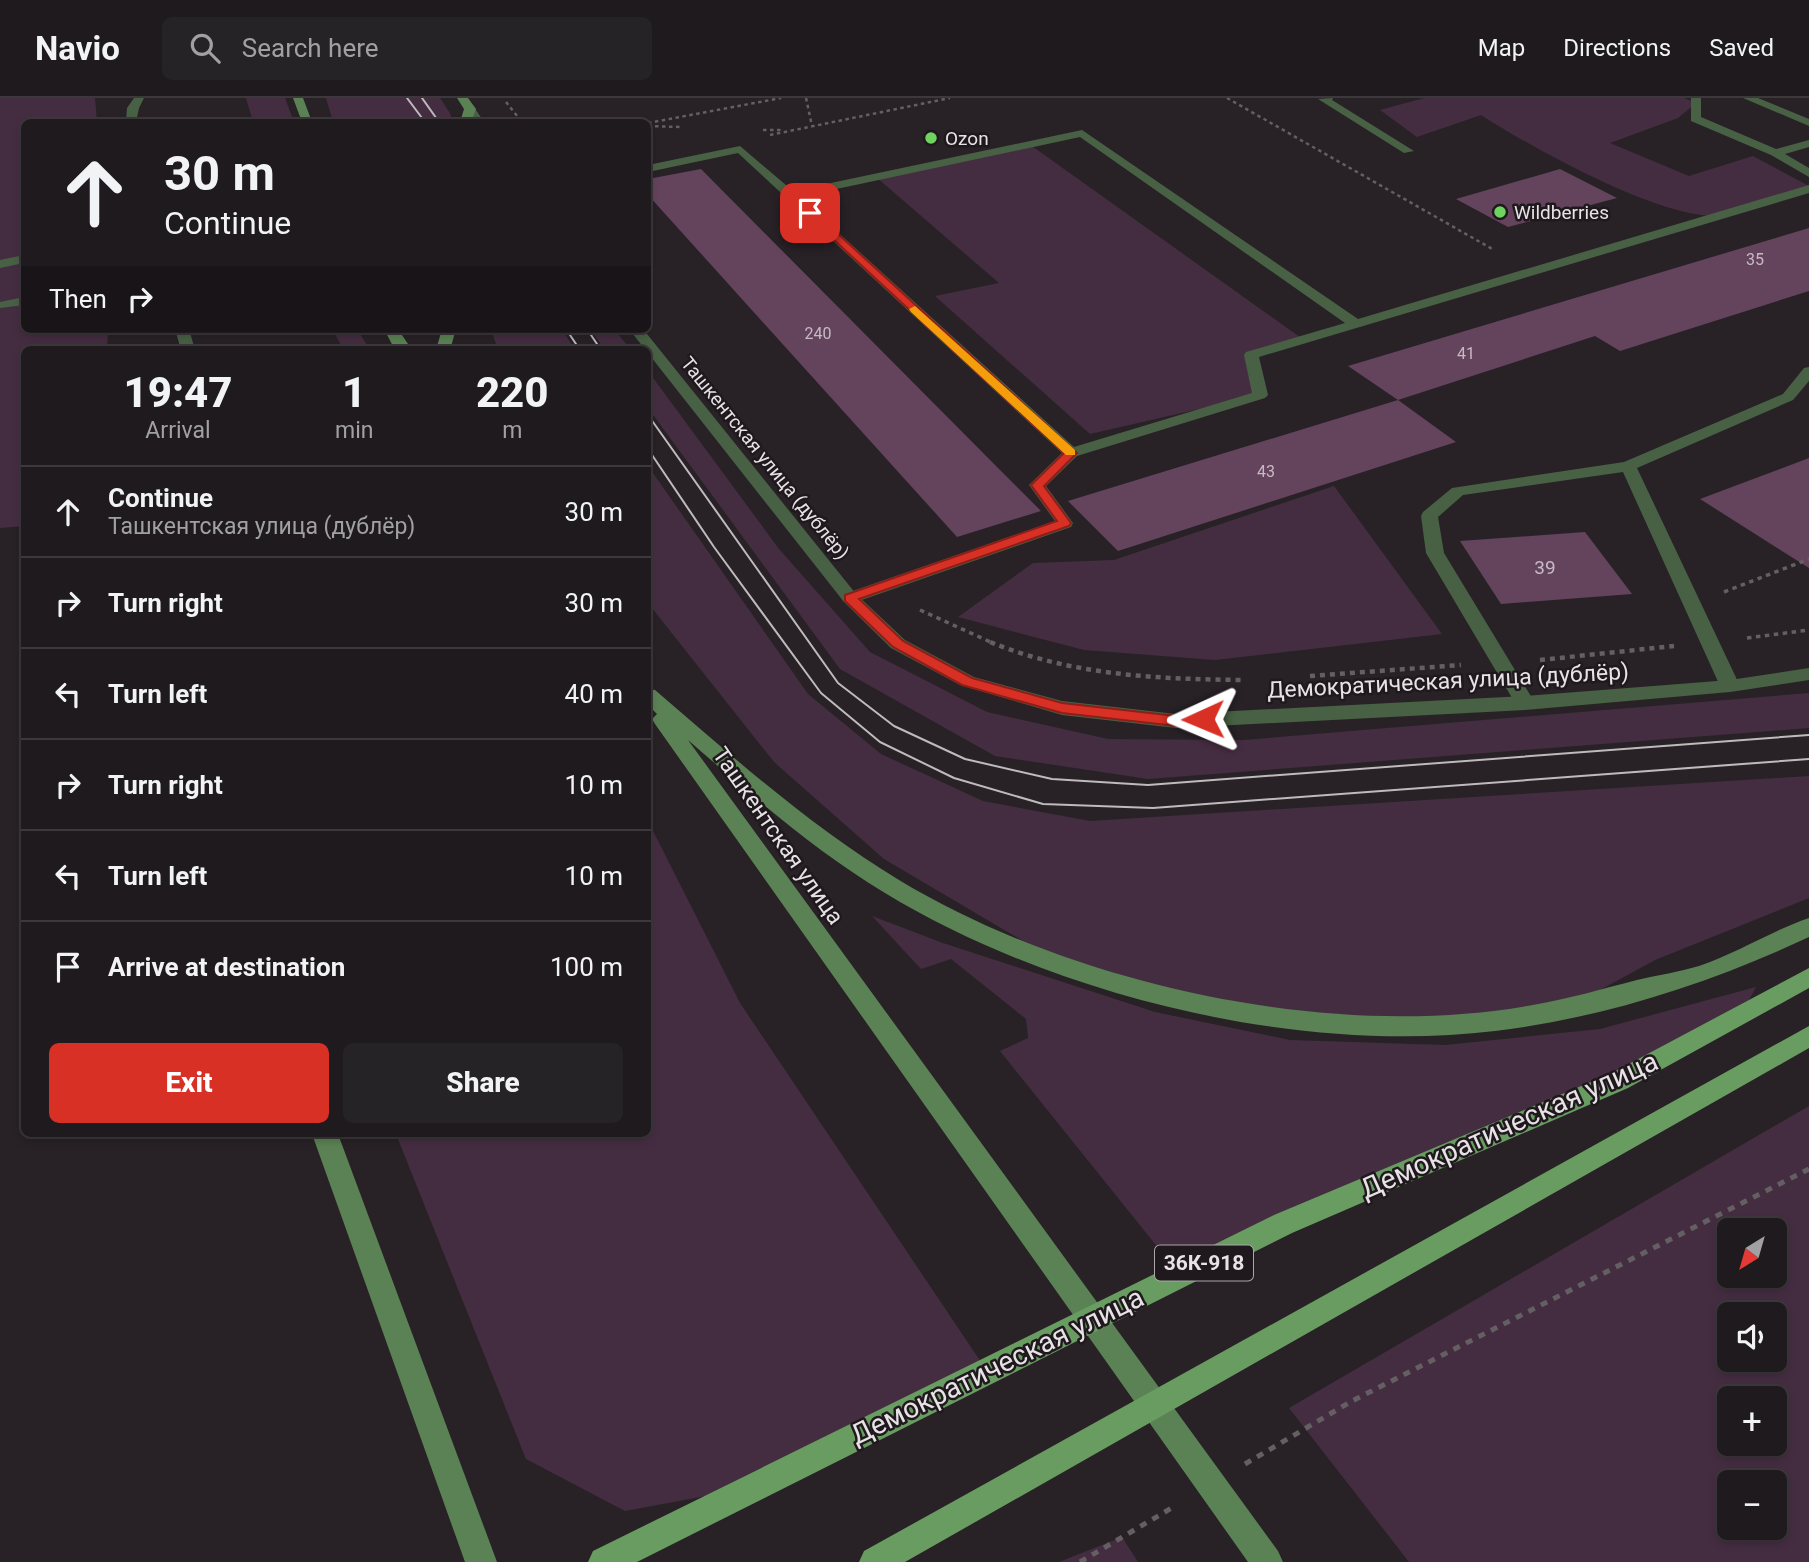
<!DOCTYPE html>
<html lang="en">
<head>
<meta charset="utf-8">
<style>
  body { margin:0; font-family:Roboto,sans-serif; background:#262326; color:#f1f3f6; height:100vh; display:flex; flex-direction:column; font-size:26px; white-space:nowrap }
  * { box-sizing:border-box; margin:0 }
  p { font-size:23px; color:#a1a1a4 }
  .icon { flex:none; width:38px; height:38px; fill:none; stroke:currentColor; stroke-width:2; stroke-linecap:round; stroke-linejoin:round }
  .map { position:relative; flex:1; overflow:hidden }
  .drawer { position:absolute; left:21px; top:248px; width:630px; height:791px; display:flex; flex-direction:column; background:#1e1a1d; border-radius:10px; box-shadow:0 4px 10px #0003,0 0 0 2px #3c383b }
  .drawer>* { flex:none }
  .guide { position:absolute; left:21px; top:21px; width:630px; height:214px; border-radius:10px; box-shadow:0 4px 10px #0003,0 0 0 2px #3c383b; background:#1e1a1d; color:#f1f3f6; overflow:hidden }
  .needle { width:46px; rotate:217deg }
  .tools { position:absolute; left:1717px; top:1120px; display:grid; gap:14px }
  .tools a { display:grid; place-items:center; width:70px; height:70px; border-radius:10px; background:#1e1a1d; box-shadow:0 4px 10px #0003,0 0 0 2px #3c383b; font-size:35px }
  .pin { position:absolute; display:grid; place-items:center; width:60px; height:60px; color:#fff; margin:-30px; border-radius:14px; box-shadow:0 4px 10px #0006 }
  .me { position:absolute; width:77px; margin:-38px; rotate:269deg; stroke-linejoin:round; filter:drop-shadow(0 0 5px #0008) }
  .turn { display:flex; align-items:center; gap:24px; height:147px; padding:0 28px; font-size:32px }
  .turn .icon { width:91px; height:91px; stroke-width:2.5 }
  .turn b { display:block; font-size:49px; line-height:60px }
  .then { display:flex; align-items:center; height:66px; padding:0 28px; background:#0003; gap:14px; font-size:26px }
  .eta { display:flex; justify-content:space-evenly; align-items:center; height:119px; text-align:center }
  .eta b { font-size:42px; font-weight:800; line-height:49px }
  .cta { display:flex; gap:14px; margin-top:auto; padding:14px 28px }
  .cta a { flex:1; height:80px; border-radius:10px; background:#d93025; color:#fff; font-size:28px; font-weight:800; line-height:80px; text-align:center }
  .cta a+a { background:#262326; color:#f1f3f6 }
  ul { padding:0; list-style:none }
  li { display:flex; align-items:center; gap:21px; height:91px; padding:0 28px; border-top:2px solid #3c383b }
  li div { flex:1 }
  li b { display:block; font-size:26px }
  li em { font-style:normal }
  header { display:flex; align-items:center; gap:42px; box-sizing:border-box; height:98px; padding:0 35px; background:#1e1a1d; border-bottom:2px solid #3c383b }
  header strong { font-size:33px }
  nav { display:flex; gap:38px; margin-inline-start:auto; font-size:24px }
  .search { width:490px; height:63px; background:#262326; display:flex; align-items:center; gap:18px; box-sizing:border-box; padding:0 24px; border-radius:10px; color:#a1a1a4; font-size:26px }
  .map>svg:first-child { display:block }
  .green { fill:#452d41; fill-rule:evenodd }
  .building { fill:#64435d }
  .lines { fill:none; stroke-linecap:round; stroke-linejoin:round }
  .path-far3 { stroke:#645f63; stroke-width:2.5; stroke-dasharray:3.5 3.5; stroke-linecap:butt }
  .path-far2 { stroke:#645f63; stroke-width:3.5; stroke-dasharray:4.5 4.5; stroke-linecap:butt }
  .path-far1 { stroke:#645f63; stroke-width:4.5; stroke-dasharray:5 5; stroke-linecap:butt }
  .path { stroke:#645f63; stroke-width:5; stroke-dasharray:7 7; stroke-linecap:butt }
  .lane { fill:#486144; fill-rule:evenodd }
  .street { fill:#486144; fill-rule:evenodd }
  .secondary { fill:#5b8254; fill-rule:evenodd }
  .primary { fill:#699c61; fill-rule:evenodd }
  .tram { stroke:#bfbabe; stroke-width:2 }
  .route { fill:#d93025; stroke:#8d1f18; stroke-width:2 }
  .slow { fill:#f59e0b }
  .poi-dot { fill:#6fd360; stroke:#1f191d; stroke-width:2.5 }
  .labels { text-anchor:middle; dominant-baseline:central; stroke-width:5; stroke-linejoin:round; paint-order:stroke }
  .far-number-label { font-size:16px; fill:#c6bac3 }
  .far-poi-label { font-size:19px; fill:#e6e2e5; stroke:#1f191d; text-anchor:start }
  .far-street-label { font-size:19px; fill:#e6e2e5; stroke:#1f191d }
  .number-label { font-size:19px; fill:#c6bac3 }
  .shield { fill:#1f191d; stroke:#aaa6a9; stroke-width:2 }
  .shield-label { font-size:21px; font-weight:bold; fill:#e6e2e5 }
  .street-label { font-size:23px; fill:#e6e2e5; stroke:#1f191d }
  .near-street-label { font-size:28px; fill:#e6e2e5; stroke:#1f191d }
</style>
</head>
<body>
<header>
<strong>Navio</strong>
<div class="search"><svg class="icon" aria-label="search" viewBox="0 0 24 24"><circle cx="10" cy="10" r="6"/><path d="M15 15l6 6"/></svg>Search here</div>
<nav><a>Map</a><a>Directions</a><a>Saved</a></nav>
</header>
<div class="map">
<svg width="1809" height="1464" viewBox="0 0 1809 1464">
  <rect width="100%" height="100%" fill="#282227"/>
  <path class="green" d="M0,0h95l2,24h-73v207h84l-1,21h-83v176l-24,2z
    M246,0h39l9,24h-41z
    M326,0h114l11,17 -1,7h-117z
    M1424,0h260l12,5 -18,15 -68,25 79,33 64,-20 56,30c-28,9 -58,25 -87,29 -54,9 -193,-69 -241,-100l-64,22 -37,-27z
    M1029,46l275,196 -53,15 9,40 -170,39 -155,-138 64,-13 -123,-106z
    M332,231h25l13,21h-26z
    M491,231h71l13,21h-77z
    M590,231h24l17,21h-26z
    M648,273l131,178 91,103 117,60 121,27 136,1 565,-47v35l-661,51 -153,-23 -155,-87 -192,-261z
    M648,368l160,228 73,60 102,47 107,20 719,-45v122l-154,62 -88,48 -188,17 -225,-33 -129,-50 -141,-83 -110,-97 -126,-159z
    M1334,388l108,148 -227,26 -131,-10 -126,-33 75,-54 81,-3z
    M648,723l92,182 247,368 -233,116 -129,24 -99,-52 -130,-325h252z
    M872,818l71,27 212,69 135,28 155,5 155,-16 156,-42 -15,28 -561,260 -180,-224 28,-13 -2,-19 -75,-60 -30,10z
    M1809,1008v456h-400l-120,-154zM1729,1132h45v46h-45zM1729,1216h45v46h-45zM1729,1300h45v46h-45zM1729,1384h45v46h-45z
    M1122,1439l16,25h-79z"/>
  <path class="building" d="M701,71l299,301 41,41 -84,26 -309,-342v-16z
    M1560,71l57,29 -109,29 -52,-28z
    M1809,130v63l-189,60 -25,-15 -197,64 -50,-34z
    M1398,302l58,42 -338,109 -50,-50z
    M1809,360v110l-109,-69z
    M1585,434l47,62 -131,10 -41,-63z"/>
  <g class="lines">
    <path class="path-far3" d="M806,0l6,28
      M1227,0l267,152
      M506,4l16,20
      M648,25l133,-25
      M648,28l33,1
      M763,32h19
      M770,37l180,-37"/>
    <path class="path-far2" d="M1724,494l85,-33
      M920,512l75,34
      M1747,540l62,-8"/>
    <path class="path-far1" d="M990,544c81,33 165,37 251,38
      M1540,562l134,-14
      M1310,578l151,-11"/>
    <path class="path" d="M1245,1366l107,-63 457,-232
      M1080,1464l95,-56"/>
    <path class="lane" d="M134,0h10l-5,10 -3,14h-10l1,-14z
      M1333,0l-1,2 82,51 -10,2 -86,-54z
      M1691,0h10v19l75,32 33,-9v7l-24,7 24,14v9l-38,-22 -80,-34z
      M1743,0h15l51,21v7z
      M1082,32l276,189 451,-134v8l-550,164 9,38 -3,3 -188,58 -31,30 27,37 -2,4 -215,75h-12l-3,-4 3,-4 211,-73 -26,-36 33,-32 -324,-300 -90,19v-7l92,-19 53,45zM1080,39l265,186 -99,29 -2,3 8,38 -178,54 -275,-250z
      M24,157v8l-24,5v-8z
      M24,199v8l-24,3v-6z
      M175,231h14l6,21h-14z
      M1809,269v14l-16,19 -156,68 103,218 -3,5h-14l-3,-5 -97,-214 -160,23 -25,22 6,36 91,150 -10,7 -7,-2 -92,-155 -5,-37 2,-4 29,-24 172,-26 159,-68 21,-26z"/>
    <path class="street" d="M470,8l4,1 10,15h-10l-10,-13z
      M629,231h14l213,265 49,46 69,37 88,24 114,13 349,-18 205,-16 79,-12v12l-79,12 -205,18 -349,18 -114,-13 -102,-30 -69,-37 -47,-46z"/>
    <path class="secondary" d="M293,0h10l9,24h-10z
      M457,0h11l8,11 -5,13h-11l4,-13z
      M384,231h14l14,21h-17z
      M442,231h14l-6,21h-14z
      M648,591l7,1c78,67 156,137 244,190 174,105 433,162 634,125 35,-6 69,-16 104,-25 21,-5 42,-8 62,-14 38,-13 72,-35 110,-48v19c-98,46 -206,81 -314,94 -198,24 -440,-35 -610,-138 -71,-43 -135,-99 -197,-153l590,811 5,11h-35l-593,-838 -3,-5 5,-5 -9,-9z
      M312,1036h26l159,428h-32z"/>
    <path class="primary" d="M1809,870v20l-181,100 -336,145 -655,329h-49l5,-11 681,-336 336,-141z
      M1809,928v22l-904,514h-46l5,-11z"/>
    <path class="tram" d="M407,0l18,24
      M422,0l17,24
      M566,231l14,21
      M587,231l14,21
      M648,317l190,268 56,43 71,33 87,20 96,6 661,-50
      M648,351l66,98 107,146 59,49 74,36 89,26 110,4 656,-49"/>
  </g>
  <path class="route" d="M807,113h6l264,242 -33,33 27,37 -2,3 -210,73 44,42 69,37 90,25 114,13 27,-2 7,5 -2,4 -32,3 -114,-13 -100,-28 -69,-38 -48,-46v-6l212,-74 -26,-36 33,-32 -257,-238z"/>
  <path class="slow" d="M915,208l160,144v5h-9l-155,-143 -2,-3z"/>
  <g class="poi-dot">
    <circle cx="931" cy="40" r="7"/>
    <circle cx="1500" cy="114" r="7"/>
  </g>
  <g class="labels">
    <g class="far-number-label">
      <text x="1755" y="161">35</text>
      <text x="818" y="235">240</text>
      <text x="1466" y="255">41</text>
      <text x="1266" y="373">43</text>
    </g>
    <g class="far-poi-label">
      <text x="945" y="40">Ozon</text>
      <text x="1514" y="114">Wildberries</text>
    </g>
    <g class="far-street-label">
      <text transform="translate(765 360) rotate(51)">Ташкентская улица (дублёр)</text>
    </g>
    <g class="number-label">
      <text x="1545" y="469">39</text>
    </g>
    <rect class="shield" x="1155" y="1147.5" width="98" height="35" rx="5"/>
    <g class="shield-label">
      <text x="1204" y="1165">36К-918</text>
    </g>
    <g class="street-label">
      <text transform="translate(1448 583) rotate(-3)">Демократическая улица (дублёр)</text>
      <text transform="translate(778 738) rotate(55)">Ташкентская улица</text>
    </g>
    <g class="near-street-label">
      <text transform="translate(1509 1027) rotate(-24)">Демократическая улица</text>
      <text transform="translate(997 1268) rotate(-26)">Демократическая улица</text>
    </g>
  </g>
</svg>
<div class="tools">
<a><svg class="needle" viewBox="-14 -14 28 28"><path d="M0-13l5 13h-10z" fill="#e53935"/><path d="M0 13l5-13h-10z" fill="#a1a1a4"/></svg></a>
<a><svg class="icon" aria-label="sound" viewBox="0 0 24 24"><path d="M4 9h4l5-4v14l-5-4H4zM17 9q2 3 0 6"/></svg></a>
<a>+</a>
<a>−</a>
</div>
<div class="pin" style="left:810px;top:115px;background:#d93025"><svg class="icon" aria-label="arrive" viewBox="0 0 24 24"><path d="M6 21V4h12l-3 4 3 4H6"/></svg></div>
<svg class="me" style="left:1203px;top:621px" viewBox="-20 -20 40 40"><path d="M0-17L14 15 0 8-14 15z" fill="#d93025" stroke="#fff" stroke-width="4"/></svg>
<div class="guide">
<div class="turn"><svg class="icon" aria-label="ahead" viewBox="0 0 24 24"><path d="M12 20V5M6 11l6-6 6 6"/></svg><div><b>30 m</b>Continue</div></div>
<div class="then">Then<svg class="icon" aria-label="right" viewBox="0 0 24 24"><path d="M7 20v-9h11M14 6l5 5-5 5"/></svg></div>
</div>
<section class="drawer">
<div class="eta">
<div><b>19:47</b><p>Arrival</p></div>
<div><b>1</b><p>min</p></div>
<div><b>220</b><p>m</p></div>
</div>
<ul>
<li><svg class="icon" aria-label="ahead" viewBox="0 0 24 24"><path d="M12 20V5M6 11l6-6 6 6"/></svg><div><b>Continue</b><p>Ташкентская улица (дублёр)</p></div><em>30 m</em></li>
<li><svg class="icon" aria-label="right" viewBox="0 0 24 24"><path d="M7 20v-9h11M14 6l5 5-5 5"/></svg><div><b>Turn right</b></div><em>30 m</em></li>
<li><svg class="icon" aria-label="left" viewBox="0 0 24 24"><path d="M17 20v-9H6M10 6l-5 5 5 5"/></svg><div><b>Turn left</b></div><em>40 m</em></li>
<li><svg class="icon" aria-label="right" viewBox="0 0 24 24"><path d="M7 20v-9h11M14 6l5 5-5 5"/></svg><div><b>Turn right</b></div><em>10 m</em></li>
<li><svg class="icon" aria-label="left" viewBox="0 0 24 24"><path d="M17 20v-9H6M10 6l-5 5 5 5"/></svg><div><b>Turn left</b></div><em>10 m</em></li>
<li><svg class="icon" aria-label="arrive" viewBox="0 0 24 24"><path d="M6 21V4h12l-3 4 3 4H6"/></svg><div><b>Arrive at destination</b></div><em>100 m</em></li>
</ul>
<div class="cta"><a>Exit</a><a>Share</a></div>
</section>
</div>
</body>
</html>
